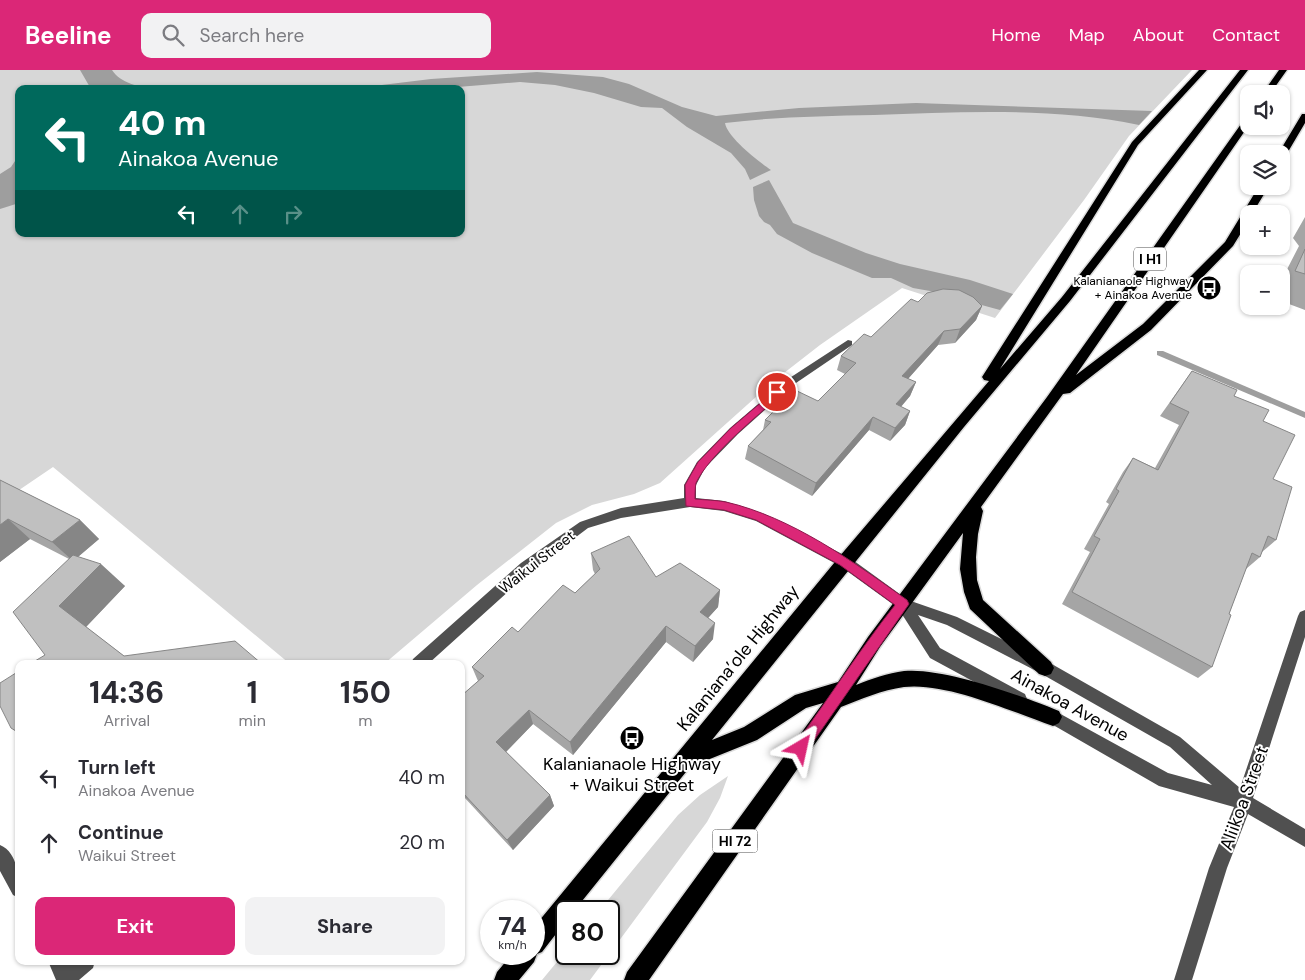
<!DOCTYPE html>
<html lang="en">
<head>
<meta charset="utf-8">
<style>
  body { margin:0; font-family:"DM Sans",sans-serif; background:#f2f2f3; color:#2b2b33; height:100vh; display:flex; flex-direction:column; font-size:19px; white-space:nowrap }
  * { box-sizing:border-box; margin:0 }
  p { font-size:16px; color:#7c7c81 }
  .icon { flex:none; width:28px; height:28px; fill:none; stroke:currentColor; stroke-width:2; stroke-linecap:round; stroke-linejoin:round }
  .map { position:relative; flex:1; overflow:hidden }
  .side { position:absolute; left:15px; top:590px; width:450px; height:305px; display:flex; flex-direction:column; background:#fff; border-radius:10px; box-shadow:0 1px 4px #0004 }
  .side>* { flex:none }
  .hud { position:absolute; left:15px; top:15px; width:450px; height:152px; border-radius:10px; box-shadow:0 1px 4px #0004; background:#00695c; color:#fff; overflow:hidden }
  .tools { position:absolute; left:1240px; top:15px; display:grid; gap:10px }
  .tools a { display:grid; place-items:center; width:50px; height:50px; border-radius:10px; background:#fff; box-shadow:0 1px 4px #0004; font-size:25px }
  .speed { position:absolute; left:480px; top:830px; display:flex; gap:10px; font-size:25px; font-weight:700; text-align:center }
  .speed>* { display:grid; place-content:center; width:65px; height:65px; border-radius:50%; background:#fff; box-shadow:0 1px 4px #0004; line-height:1 }
  .speed small { font-size:12px; font-weight:400 }
  .speed .limit { border:2px solid #111; border-radius:8px; background:#fff; color:#111 }
  .pin { position:absolute; display:grid; place-items:center; width:42px; height:42px; color:#fff; margin:-21px; border:2px solid #fff; border-radius:50%; box-shadow:0 1px 5px #0007 }
  .me { position:absolute; width:55px; margin:-28px; rotate:36deg; stroke-linejoin:round; filter:drop-shadow(0 0 4px #0008) }
  .turn { display:flex; align-items:center; gap:18px; height:105px; padding:0 20px; font-size:22px }
  .turn .icon { width:65px; height:65px; stroke-width:2.5 }
  .turn b { display:block; font-size:35px; line-height:42px }
  .lanes { display:flex; align-items:center; height:48px; padding:0 20px; background:#0003; justify-content:center; gap:25px; direction:ltr }
  .lanes .off { opacity:.35 }
  .eta { display:flex; justify-content:space-evenly; align-items:center; height:85px; text-align:center }
  .eta b { font-size:30px; font-weight:700; line-height:35px }
  .primary-button { display:flex; gap:10px; margin-top:auto; padding:10px 20px }
  .primary-button a { flex:1; height:58px; border-radius:10px; background:#db2777; color:#fff; font-size:20px; font-weight:700; line-height:58px; text-align:center }
  .primary-button a+a { background:#f2f2f3; color:#2b2b33 }
  ul { padding:0; list-style:none }
  li { display:flex; align-items:center; gap:15px; height:65px; padding:0 20px }
  li div { flex:1 }
  li b { display:block; font-size:19px }
  li em { font-style:normal }
  header { display:flex; align-items:center; gap:30px; box-sizing:border-box; height:70px; padding:0 25px; background:#db2777; color:#fff }
  header strong { font-size:24px }
  nav { display:flex; gap:28px; margin-inline-start:auto; font-size:18px }
  .search { width:350px; height:45px; background:#f2f2f3; display:flex; align-items:center; gap:12px; box-sizing:border-box; padding:0 18px; border-radius:10px; color:#7c7c81; font-size:19px }
  .map>svg:first-child { display:block }
  .green { fill:#d7d7d7; fill-rule:evenodd }
  .water { fill:#9e9e9e }
  .lines { fill:none; stroke-linecap:round; stroke-linejoin:round }
  .stream { fill:#9e9e9e; fill-rule:evenodd }
  .highway-casing { stroke:#dbdbdb; stroke-width:3 }
  .minor { fill:#505050; fill-rule:evenodd }
  .highway { fill:#000; fill-rule:evenodd }
  .wall { fill:#a5a5a5 }
  .shaded-wall { fill:#868686 }
  .building { fill:#c0c0c0; stroke:#868686 }
  .route { fill:#db2777; stroke:#8e194d }
  .labels { text-anchor:middle; dominant-baseline:central; stroke-width:4; stroke-linejoin:round; paint-order:stroke }
  .far-poi-label { font-size:12px; fill:#000; stroke:#fff; text-anchor:end }
  .shield { fill:#fff; stroke:#4c4c4c; stroke-width:1 }
  .shield-label { font-size:14px; font-weight:bold; fill:#000 }
  .street-label { font-size:15px; fill:#000; stroke:#fff }
  .near-street-label { font-size:18px; fill:#000; stroke:#fff }
  .near-poi-label { font-size:18px; fill:#000; stroke:#fff }
</style>
</head>
<body>
<header>
<strong>Beeline</strong>
<div class="search"><svg class="icon" aria-label="search" viewBox="0 0 24 24"><circle cx="10" cy="10" r="6"/><path d="M15 15l6 6"/></svg>Search here</div>
<nav><a>Home</a><a>Map</a><a>About</a><a>Contact</a></nav>
</header>
<div class="map">
<svg width="1305" height="910" viewBox="0 0 1305 910">
  <rect width="100%" height="100%" fill="#fff"/>
  <path class="green" d="M0,0h1192l-63,66 -45,64 -89,118 -93,-30 -82,57 -45,35 -115,103 -26,11 -42,11 -36,18 -79,62 -93,79h-94l-237,-197 -53,36zM19,19h442v145h-442z
    M728,706l-8,22 -13,24 -117,158h-48l24,-29v3h43v-43h-10l79,-96 22,-20z"/>
  <path class="water" d="M80,0h32c8,13 28,17 42,19h-63z
    M537,2l66,5 26,7 53,23 34,9 83,-8 117,-5 236,8 -13,14c-86,-18 -177,-13 -265,-10 -50,1 -100,2 -149,8 2,14 33,38 46,47l-21,10 -5,-11 -14,-16 -44,-26 -25,-19 -21,-1 -47,-14 -39,-8 -35,-3 -87,7h-84l82,-10z
    M19,85v48l-19,6v-35l11,-7z
    M769,110l24,43 73,30 34,11 70,16 43,14 -13,16 -70,-19 -17,-3 -22,-10h-19l-60,-25 -35,-19 -7,-9 -6,-3 -5,-6 -5,-16 -1,-13z"/>
  <g class="lines">
    <path class="stream" d="M1157,281h6l142,61v6l-148,-63z"/>
    <defs>
      <path id="highway" d="M1199,0h8l-69,75 -138,224 62,-72 178,-227h8l-178,231 -106,126 -252,313 32,-13 51,-32 43,-13 30,-45 179,-240 199,-280h3v8l-173,250 67,-51 82,-82 34,-56h10l-17,28h-3v6l-16,26 -82,84 -81,63 -7,1 -82,113 2,4 -5,23 -2,23 1,23 6,20 68,62 3,6 -3,6 -6,2 -6,-2 -69,-65 -6,-17 -4,-23 3,-36 -83,114 -24,38c15,-6 32,-12 48,-14 39,-4 118,25 155,40l3,6 -3,6 -6,3c-41,-14 -106,-44 -149,-39 -22,3 -43,12 -63,20l-192,273h-25l3,-8 196,-269 -17,5 -49,32 -67,27 -116,144h-8v10l-24,31 -5,2 -3,8 -15,18h-25l3,-8 15,-18h22v-27l305,-370 150,-176 -5,-1 -2,-3 150,-235z
        M1279,0h8l-17,24h-8z
        M1302,44h3v9l-20,34 -4,3v-6h-3z"/>
    </defs>
    <use href="#highway" class="highway-casing"/>
    <path class="minor" d="M848,270l4,1v4l-59,40 -55,49 -33,34 -9,17v13l28,3 40,13 86,44 58,42 49,17 93,46 130,74 60,51 58,-172 2,-4 5,-2v27l-52,161 52,31v18l-57,-33 -21,54 -35,112h-18l35,-112 25,-61 -75,-21 -118,-68 -3,-5 3,-5 5,-2 122,67 44,12 -42,-38 -130,-74 -93,-48 -29,-10 22,33 85,46 2,5 -2,5 -5,2 -5,-2 -85,-46 -32,-50 -58,-42 -84,-45 -32,-10 -34,-4 -69,11 -33,10 -57,43 -103,93h-17l2,-5 108,-96 59,-41 41,-14 63,-10v-13l13,-23 33,-34 55,-47z
      M0,775c19,8 19,35 19,53l-6,-3 -13,-24z
      M48,891h19l2,3 3,-3h23l-2,7 -14,12h-23z"/>
    <use href="#highway" class="highway"/>
  </g>
  <path class="wall" d="M1305,147v93l-24,-9v-20l18,-35 -6,-8z
    M918,232l64,4 -6,14 -21,23 -17,2 -30,34 8,3 -6,14 -9,11 9,4 -5,14 -15,16 -21,-11 -57,66 -67,-37 3,-13 15,-16 2,-10 53,-19 27,-27 -8,-4 4,-14 30,-19z
    M1192,301l42,25 29,25 10,58 3,61 -14,12 -2,5 -14,12 -17,45 -17,53 -14,11 -136,-74 28,-52 -6,-3 25,-45 -3,-2 17,-30 10,-14 22,10 24,-43 -19,-9z
    M0,410l80,40 19,19 -21,18 47,29 -39,41 38,29 138,8 -217,-9 24,-96 -39,-20 -30,23z
    M591,483l65,24 64,13 -2,17 -10,11 5,21 -20,23 -27,-20 -93,113 -40,-31 -27,28 44,43 4,11 -41,44 -49,-53 -3,3v-104l17,-15 -6,-14 46,-35 57,-39 20,-19 -2,-4z"/>
  <path class="shaded-wall" d="M982,236l-6,14 -21,23 5,-14z
    M944,261l-6,14 -40,45 4,-14z
    M916,312l-6,14 -19,22 5,-14z
    M910,341l-5,14 -15,16 5,-13z
    M873,347l-4,13 -57,66 4,-13z
    M8,449l22,20 -30,23v-37z
    M80,450l19,19 -26,22 -21,-19z
    M101,494l24,22 -40,42 -26,-22z
    M720,520l-2,17 -20,22 2,-17z
    M715,553l-2,16 -20,23 2,-16z
    M666,556v16l-93,113 -3,-13z
    M529,640l4,14 -31,32 -6,-14z
    M461,723l3,4 -3,3z
    M550,725l4,11 -41,44 -6,-10z"/>
  <path class="building" d="M1305,179v25l-10,-3z
    M943,219l16,1 14,7 9,9 -22,23 -16,2 -42,45 14,6 -20,22 14,7 -15,17 -22,-11 -57,66 -68,-37 23,-24 -6,-2 30,-30 23,11 38,-38 -15,-7 23,-22 7,3 40,-38 7,3 9,-9z
    M1192,301l45,19 -3,6 35,14 -6,11 32,14 -22,44 19,8 -16,53 -8,-4 -8,21 -8,-4 -23,61 2,1 -19,52 -140,-75 28,-53 -6,-3 25,-45 -3,-2 17,-31 25,12 31,-58 -19,-9z
    M0,410l80,40 -28,22 -44,-23 -8,6z
    M629,466l27,41 24,-14 40,27 -20,22 15,11 -20,23 -29,-20 -96,116 -41,-32 -33,32 54,53 -43,45 -46,-49v-95l23,-20 -12,-9 40,-40 6,5 45,-47 12,8 25,-24 -9,-16z
    M73,485l28,9 -42,42 65,50 111,-15 27,23h-232l15,-9 -32,-43z
    M19,601v62l-8,-5 -11,-22v-23z"/>
  <path class="route" d="M777,319l4,1v5c-24,21 -72,60 -85,88 -1,5 -1,11 -1,16 10,1 21,1 31,3 65,15 128,60 181,98l2,4 -103,148 -5,2 -5,-2 -2,-4 2,-5c34,-46 64,-94 99,-138l-55,-40 -84,-45 -32,-10 -38,-4 -1,-21 13,-23 33,-34z"/>
  <defs>
    <symbol id="bus-disc" viewBox="-11 -11 22 22"><circle r="9.5" fill="#000" stroke="#fff"/><path d="M-5-6H5V4H4V6H2V4H-2V6H-4V4H-5ZM-3.5-4V0h7V-4ZM-3.5 1.2v1.5H-2V1.2ZM2 1.2v1.5H3.5V1.2Z" fill="#fff"/></symbol>
  </defs>
  <g fill-rule="evenodd">
    <use href="#bus-disc" x="1195" y="204" width="28" height="28"/>
    <use href="#bus-disc" x="618" y="654" width="28" height="28"/>
  </g>
  <g class="labels">
    <g class="far-poi-label">
      <text x="1192" y="211">Kalanianaole Highway<tspan x="1192" dy="14">+ Ainakoa Avenue</tspan></text>
    </g>
    <g class="shield">
      <rect x="1134" y="177.5" width="32" height="23" rx="4"/>
      <rect x="712.5" y="759.5" width="45" height="23" rx="4"/>
    </g>
    <g class="shield-label">
      <text x="1150" y="189">I H1</text>
      <text x="735" y="771">HI 72</text>
    </g>
    <g class="street-label">
      <text transform="translate(537 492) rotate(-38)">Waikui Street</text>
    </g>
    <g class="near-street-label">
      <text transform="translate(738 588) rotate(-51)">Kalaniana’ole Highway</text>
      <text transform="translate(1070 635) rotate(29)">Ainakoa Avenue</text>
      <text transform="translate(1244 728) rotate(-70)">Aliikoa Street</text>
    </g>
    <g class="near-poi-label">
      <text x="632" y="694">Kalanianaole Highway<tspan x="632" dy="21">+ Waikui Street</tspan></text>
    </g>
  </g>
</svg>
<div class="tools">
<a><svg class="icon" aria-label="sound" viewBox="0 0 24 24"><path d="M4 9h4l5-4v14l-5-4H4zM17 9q2 3 0 6"/></svg></a>
<a><svg class="icon" aria-label="layers" viewBox="0 0 24 24"><path d="M12 4l9 5-9 5-9-5zM3 14l9 5 9-5"/></svg></a>
<a>+</a>
<a>−</a>
</div>
<div class="speed"><div>74<small>km/h</small></div><div class="limit">80</div></div>
<div class="pin" style="left:777px;top:322px;background:#d93025"><svg class="icon" aria-label="arrive" viewBox="0 0 24 24"><path d="M6 21V4h12l-3 4 3 4H6"/></svg></div>
<svg class="me" style="left:801px;top:678px" viewBox="-20 -20 40 40"><path d="M0-17L14 15 0 8-14 15z" fill="#db2777" stroke="#fff" stroke-width="4"/></svg>
<div class="hud">
<div class="turn"><svg class="icon" aria-label="left" viewBox="0 0 24 24"><path d="M17 20v-9H6M10 6l-5 5 5 5"/></svg><div><b>40 m</b>Ainakoa Avenue</div></div>
<div class="lanes"><svg class="icon" aria-label="left" viewBox="0 0 24 24"><path d="M17 20v-9H6M10 6l-5 5 5 5"/></svg><svg class="icon off" aria-label="ahead" viewBox="0 0 24 24"><path d="M12 20V5M6 11l6-6 6 6"/></svg><svg class="icon off" aria-label="right" viewBox="0 0 24 24"><path d="M7 20v-9h11M14 6l5 5-5 5"/></svg></div>
</div>
<section class="side">
<div class="eta">
<div><b>14:36</b><p>Arrival</p></div>
<div><b>1</b><p>min</p></div>
<div><b>150</b><p>m</p></div>
</div>
<ul>
<li><svg class="icon" aria-label="left" viewBox="0 0 24 24"><path d="M17 20v-9H6M10 6l-5 5 5 5"/></svg><div><b>Turn left</b><p>Ainakoa Avenue</p></div><em>40 m</em></li>
<li><svg class="icon" aria-label="ahead" viewBox="0 0 24 24"><path d="M12 20V5M6 11l6-6 6 6"/></svg><div><b>Continue</b><p>Waikui Street</p></div><em>20 m</em></li>
</ul>
<div class="primary-button"><a>Exit</a><a>Share</a></div>
</section>
</div>
</body>
</html>
